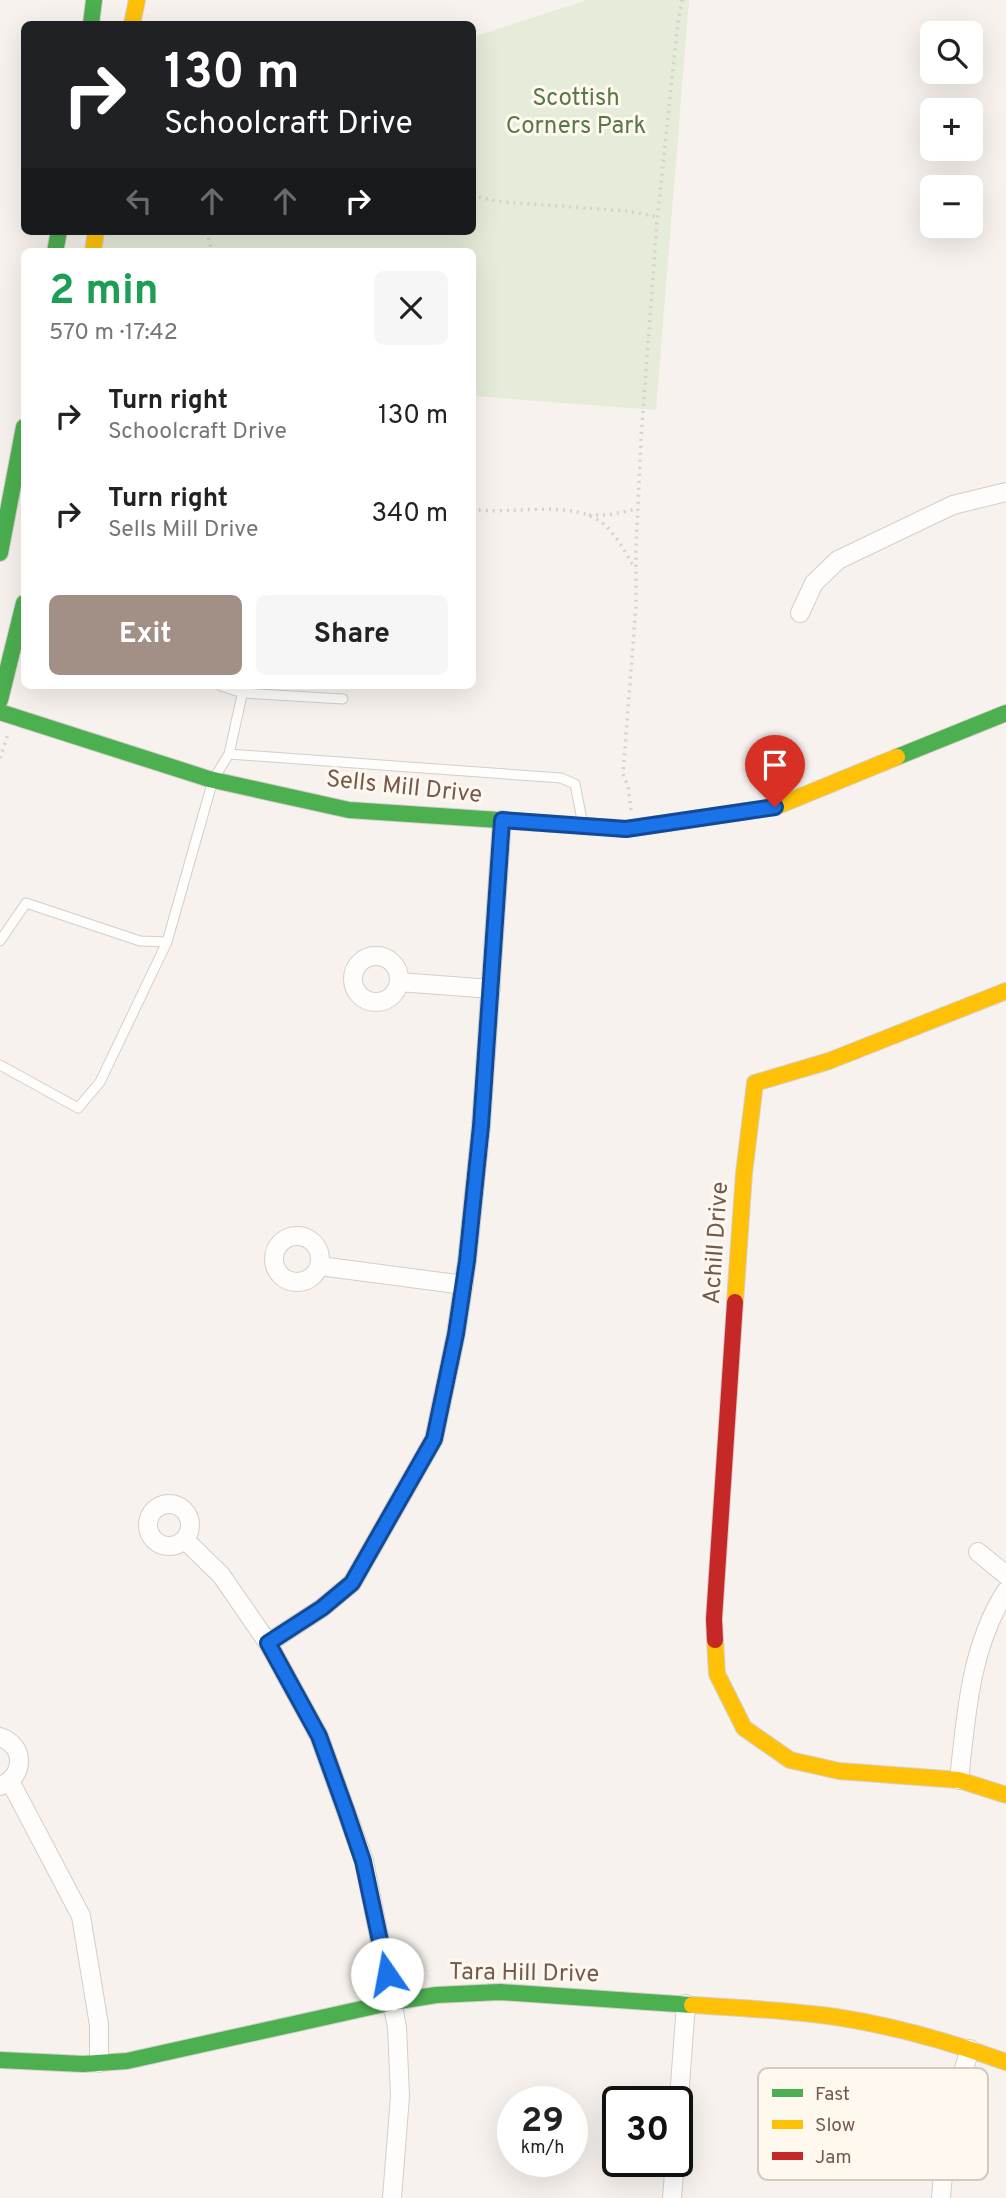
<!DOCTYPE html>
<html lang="en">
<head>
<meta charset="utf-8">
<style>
  body { margin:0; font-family:Overpass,sans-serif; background:#f6f6f6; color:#222; height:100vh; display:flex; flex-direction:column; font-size:26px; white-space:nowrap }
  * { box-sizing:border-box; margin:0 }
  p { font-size:23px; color:#767676 }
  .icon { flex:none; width:38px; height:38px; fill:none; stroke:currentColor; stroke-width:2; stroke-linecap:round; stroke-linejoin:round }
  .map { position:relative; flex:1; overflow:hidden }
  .side { position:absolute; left:21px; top:248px; width:455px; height:441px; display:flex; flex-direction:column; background:#fff; border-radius:10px; box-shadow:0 7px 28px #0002 }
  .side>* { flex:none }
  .top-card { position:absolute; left:21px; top:21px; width:455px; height:214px; border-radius:10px; box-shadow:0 7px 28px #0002; background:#202124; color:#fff; overflow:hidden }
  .tools { position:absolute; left:920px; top:21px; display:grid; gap:14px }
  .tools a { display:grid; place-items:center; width:63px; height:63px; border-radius:10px; background:#fff; box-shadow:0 7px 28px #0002; font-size:35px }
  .speed { position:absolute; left:497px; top:2086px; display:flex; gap:14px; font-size:35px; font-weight:700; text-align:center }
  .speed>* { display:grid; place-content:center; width:91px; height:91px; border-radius:50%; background:#fff; box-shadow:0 7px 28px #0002; line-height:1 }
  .speed small { font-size:18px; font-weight:400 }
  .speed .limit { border:4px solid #111; border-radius:10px; background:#fff; color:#111 }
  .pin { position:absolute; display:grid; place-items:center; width:60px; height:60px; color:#fff; margin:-72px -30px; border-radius:50% 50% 50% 0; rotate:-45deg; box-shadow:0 0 7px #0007 }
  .pin .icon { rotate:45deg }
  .me { position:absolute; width:77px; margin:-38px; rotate:348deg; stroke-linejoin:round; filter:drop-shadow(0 0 5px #0008) }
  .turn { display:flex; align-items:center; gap:24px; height:147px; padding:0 28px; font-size:32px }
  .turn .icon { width:91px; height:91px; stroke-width:2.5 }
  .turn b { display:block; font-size:49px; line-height:60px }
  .lanes { display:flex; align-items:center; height:66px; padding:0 28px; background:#0003; justify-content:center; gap:35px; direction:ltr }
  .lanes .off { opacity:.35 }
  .round { display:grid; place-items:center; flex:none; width:74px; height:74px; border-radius:10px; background:#f6f6f6 }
  .overview { display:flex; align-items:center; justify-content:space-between; height:119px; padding:0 28px }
  h1 { font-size:42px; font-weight:700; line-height:52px; color:#1e9e55 }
  .action { display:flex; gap:14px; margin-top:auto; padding:14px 28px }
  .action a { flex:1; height:80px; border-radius:10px; background:#a28f86; color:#fff; font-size:28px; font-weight:700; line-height:80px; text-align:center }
  .action a+a { background:#f6f6f6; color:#222 }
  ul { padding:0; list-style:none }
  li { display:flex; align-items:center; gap:21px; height:98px; padding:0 28px }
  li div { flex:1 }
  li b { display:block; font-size:26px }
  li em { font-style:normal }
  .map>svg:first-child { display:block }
  .green { fill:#e5ecd9 }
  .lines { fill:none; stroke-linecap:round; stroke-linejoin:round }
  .lane-casing { stroke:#d4cec8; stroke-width:11 }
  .street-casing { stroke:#d4cec8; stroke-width:20 }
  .fast-casing { stroke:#d6cfca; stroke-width:18 }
  .slow-casing { stroke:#d6cfca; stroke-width:18 }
  .jam-casing { stroke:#d6cfca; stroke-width:18 }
  .path { stroke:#d8d0cc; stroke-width:3.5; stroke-dasharray:2 5; stroke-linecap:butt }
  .lane { stroke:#fefdfc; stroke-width:9 }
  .street { stroke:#fefdfc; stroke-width:18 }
  .fast { stroke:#4caf50; stroke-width:16 }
  .slow { stroke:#ffc107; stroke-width:16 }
  .jam { stroke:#c62828; stroke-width:16 }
  .route-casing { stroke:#114b97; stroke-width:18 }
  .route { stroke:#1a73e8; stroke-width:12 }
  .labels { text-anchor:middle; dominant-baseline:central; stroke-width:6; stroke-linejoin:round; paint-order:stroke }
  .park-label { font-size:24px; fill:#577947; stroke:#fef8ef }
  .street-label { font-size:24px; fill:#745a4e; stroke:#fef8ef }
  .key { fill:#fef8ef; stroke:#d5c9bf; stroke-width:2 }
  .key-label { font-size:19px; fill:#745a4e }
</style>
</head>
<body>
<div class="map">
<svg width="1006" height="2198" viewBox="0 0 1006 2198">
  <rect width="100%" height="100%" fill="#f7f2ed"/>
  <path class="green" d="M587,0h102l-33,410 -183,-14 -1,-144h-379l3,-21h376l1,-194z"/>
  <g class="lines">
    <defs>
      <path id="lane" d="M221,686l22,7 100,6
        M229,754l332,24 14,6 8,41
        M0,941l26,-38 114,38 27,1 46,-162 16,-26 15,-68
        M0,1065l78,43 22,-26 67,-140"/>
      <path id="street" d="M800,613l14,-30 24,-23 115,-55 53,-13
        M353 979a23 23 0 1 1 46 0a23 23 0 1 1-46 0Z
        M399,982l92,7
        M274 1259a23 23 0 1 1 46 0a23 23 0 1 1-46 0Z
        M320,1266l144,19
        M148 1525a21 21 0 1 1 42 0a21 21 0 1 1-42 0Z
        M185,1540l36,35 47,68 51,93 45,125 33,166 3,69 -8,102
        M978,1552l28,23
        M268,1643l54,-35 30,-25 82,-144 22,-105 11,-73 14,-135 21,-306
        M0,1737c26,9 25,40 0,49
        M959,1780c7,-64 11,-133 47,-189
        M10,1781l71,135 18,109v38
        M677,2125l9,-121
        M672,2198l3,-37
        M941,2198l5,-59 8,-38 16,-52"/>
      <path id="fast" d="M91,24l3,-24
        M55,252l4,-21
        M0,553l24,-126
        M0,700l24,-97
        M0,712l209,67 140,31 268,18
        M897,757l109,-44
        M0,2060l83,4 44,-3 266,-59 43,-7 64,-3 192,13"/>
      <path id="slow" d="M132,24l5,-24
        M93,252l3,-21
        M617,828l9,1 149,-22 122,-50
        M735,1302l9,-129 11,-90 74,-22 177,-70
        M715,1640l2,34 27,54 46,32 49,11 120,9 47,15
        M692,2005c48,3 96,5 144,12 58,9 115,25 170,45"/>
      <path id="jam" d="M715,1640l-1,-21 21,-317"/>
    </defs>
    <use href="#lane" class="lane-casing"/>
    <use href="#street" class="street-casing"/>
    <use href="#fast" class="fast-casing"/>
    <use href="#slow" class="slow-casing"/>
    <use href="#jam" class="jam-casing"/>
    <path class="path" d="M472,196l31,6 124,9 31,6
      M207,231l5,21
      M472,509c39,7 103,-12 134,17 12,12 20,27 28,41
      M589,515h19l29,-6
      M0,758l8,-24
      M631,810l-3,-24 -5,-12 13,-169v-54l5,-112 16,-217 21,-201 4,-21"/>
    <use href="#lane" class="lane"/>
    <use href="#street" class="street"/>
    <use href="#fast" class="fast"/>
    <use href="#slow" class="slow"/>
    <use href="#jam" class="jam"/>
  </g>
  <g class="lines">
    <defs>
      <path id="route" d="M387,1974l-24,-113 -17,-50 -27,-75 -51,-93 54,-35 30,-25 82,-144 22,-105 11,-73 14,-135 21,-306 124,9 149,-22"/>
    </defs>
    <use href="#route" class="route-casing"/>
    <use href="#route" class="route"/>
  </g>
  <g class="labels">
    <g class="park-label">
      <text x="576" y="99">Scottish<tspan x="576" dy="28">Corners Park</tspan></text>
    </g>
    <g class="street-label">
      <text transform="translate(404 788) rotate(6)">Sells Mill Drive</text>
      <text transform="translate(717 1243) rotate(-86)">Achill Drive</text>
      <text transform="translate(524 1974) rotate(1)">Tara Hill Drive</text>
    </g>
  </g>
  <rect x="758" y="2068" width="230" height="112" rx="10" class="key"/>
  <rect x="772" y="2089" width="31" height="8" fill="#4caf50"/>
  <rect x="772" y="2120" width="31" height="9" fill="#ffc107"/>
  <rect x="772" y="2152" width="31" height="8" fill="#c62828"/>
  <g class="key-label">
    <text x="815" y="2100">Fast</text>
    <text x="815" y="2131">Slow</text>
    <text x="815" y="2163">Jam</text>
  </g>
</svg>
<div class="tools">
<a><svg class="icon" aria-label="search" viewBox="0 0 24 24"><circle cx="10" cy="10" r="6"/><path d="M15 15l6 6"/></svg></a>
<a>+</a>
<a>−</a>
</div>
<div class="speed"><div>29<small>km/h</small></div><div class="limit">30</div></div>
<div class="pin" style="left:775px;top:807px;background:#d93025"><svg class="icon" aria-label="arrive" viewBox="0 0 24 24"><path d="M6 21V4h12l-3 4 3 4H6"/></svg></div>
<svg class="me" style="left:387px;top:1974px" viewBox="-20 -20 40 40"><circle r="19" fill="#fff"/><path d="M0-13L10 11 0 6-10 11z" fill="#1a73e8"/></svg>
<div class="top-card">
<div class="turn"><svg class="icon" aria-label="right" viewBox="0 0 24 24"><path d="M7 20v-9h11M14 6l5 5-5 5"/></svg><div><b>130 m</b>Schoolcraft Drive</div></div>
<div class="lanes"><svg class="icon off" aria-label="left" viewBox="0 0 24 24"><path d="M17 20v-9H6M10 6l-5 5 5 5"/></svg><svg class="icon off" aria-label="ahead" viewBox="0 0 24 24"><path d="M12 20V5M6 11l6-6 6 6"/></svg><svg class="icon off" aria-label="ahead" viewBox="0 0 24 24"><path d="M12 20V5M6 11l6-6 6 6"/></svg><svg class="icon" aria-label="right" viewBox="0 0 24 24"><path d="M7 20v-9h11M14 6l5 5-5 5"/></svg></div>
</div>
<section class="side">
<div class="overview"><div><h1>2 min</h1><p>570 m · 17:42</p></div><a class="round"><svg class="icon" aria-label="close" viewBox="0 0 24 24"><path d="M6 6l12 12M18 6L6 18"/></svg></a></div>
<ul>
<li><svg class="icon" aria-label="right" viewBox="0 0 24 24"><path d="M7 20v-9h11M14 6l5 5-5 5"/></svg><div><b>Turn right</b><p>Schoolcraft Drive</p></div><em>130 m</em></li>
<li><svg class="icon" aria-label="right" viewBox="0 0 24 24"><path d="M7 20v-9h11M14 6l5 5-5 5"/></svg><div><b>Turn right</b><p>Sells Mill Drive</p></div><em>340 m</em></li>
</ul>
<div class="action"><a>Exit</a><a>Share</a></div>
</section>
</div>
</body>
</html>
